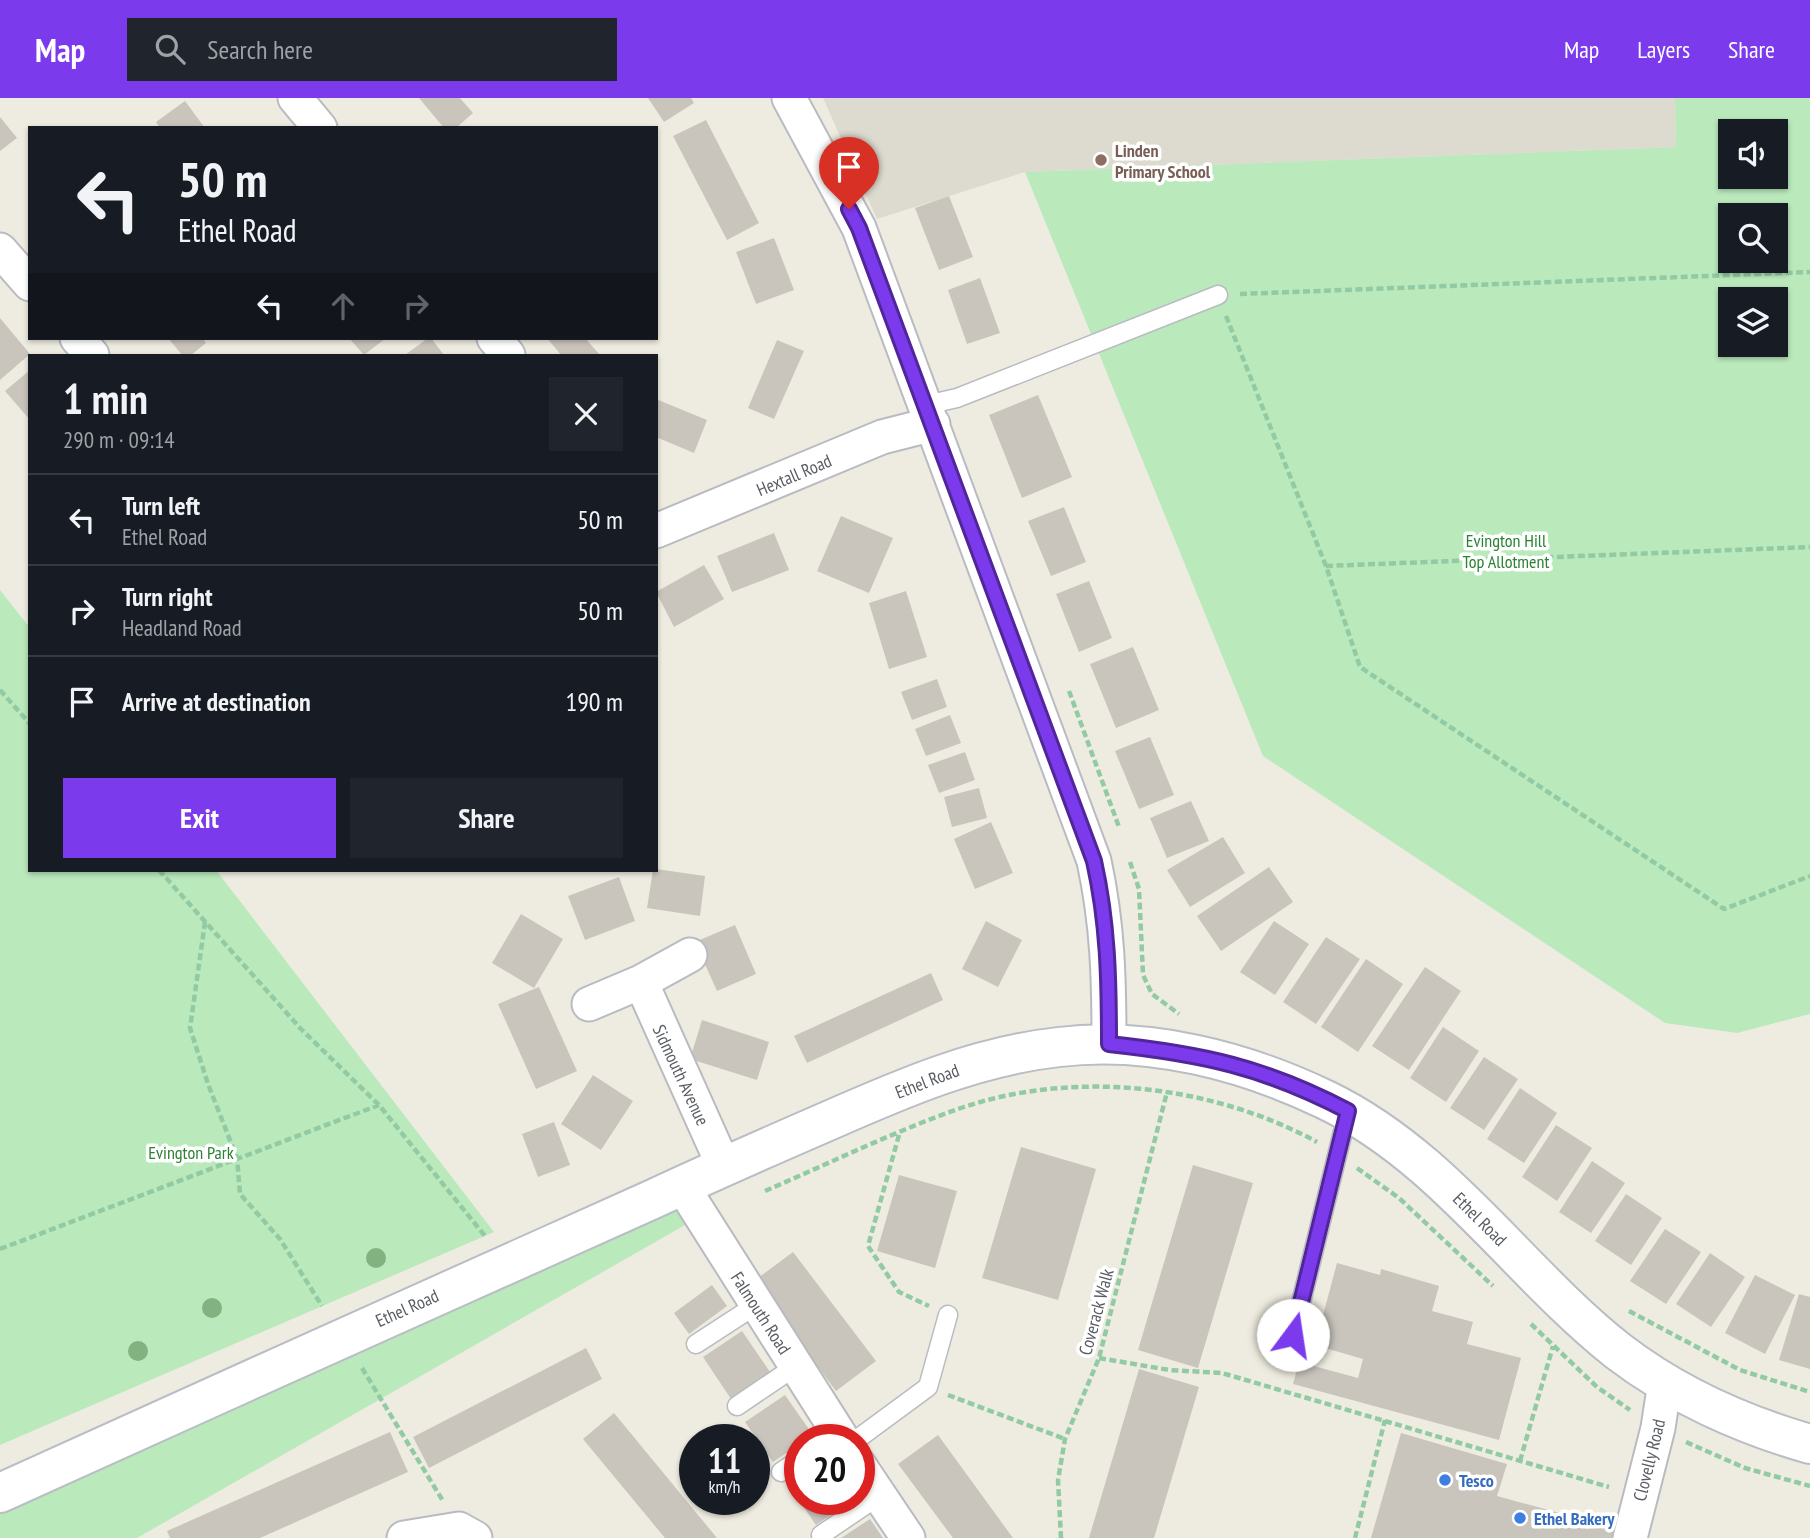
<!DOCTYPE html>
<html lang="en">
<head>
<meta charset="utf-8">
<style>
  body { margin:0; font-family:"PT Sans Narrow",sans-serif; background:#20242c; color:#f1f3f6; height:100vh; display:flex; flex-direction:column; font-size:26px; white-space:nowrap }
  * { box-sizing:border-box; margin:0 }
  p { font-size:23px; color:#9ea1a6 }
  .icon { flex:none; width:38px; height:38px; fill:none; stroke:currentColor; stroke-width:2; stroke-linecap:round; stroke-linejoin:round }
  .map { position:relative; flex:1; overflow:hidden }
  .drawer { position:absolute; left:28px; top:256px; width:630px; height:518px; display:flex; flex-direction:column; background:#171b24; border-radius:0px; box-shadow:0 2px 5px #0004 }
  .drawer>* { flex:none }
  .top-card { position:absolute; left:28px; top:28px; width:630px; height:214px; border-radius:0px; box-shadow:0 2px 5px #0004; background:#171b24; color:#f1f3f6; overflow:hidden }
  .tools { position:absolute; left:1718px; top:21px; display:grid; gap:14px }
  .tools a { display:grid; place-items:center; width:70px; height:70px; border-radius:0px; background:#171b24; box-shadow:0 2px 5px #0004; font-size:35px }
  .speed { position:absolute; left:679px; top:1326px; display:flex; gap:14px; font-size:35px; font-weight:700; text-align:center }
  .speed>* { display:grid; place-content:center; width:91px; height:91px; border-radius:50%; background:#171b24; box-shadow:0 2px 5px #0004; line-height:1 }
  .speed small { font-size:18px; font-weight:400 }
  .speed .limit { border:10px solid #d22; background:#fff; color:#111 }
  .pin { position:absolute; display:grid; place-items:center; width:60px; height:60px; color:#fff; margin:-72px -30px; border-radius:50% 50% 50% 0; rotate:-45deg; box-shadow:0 0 7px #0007 }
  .pin .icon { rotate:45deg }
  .me { position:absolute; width:77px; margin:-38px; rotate:14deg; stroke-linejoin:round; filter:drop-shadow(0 0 5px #0008) }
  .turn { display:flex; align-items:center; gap:24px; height:147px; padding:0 35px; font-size:32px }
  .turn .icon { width:91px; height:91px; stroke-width:2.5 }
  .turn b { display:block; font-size:49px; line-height:60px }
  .lanes { display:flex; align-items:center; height:66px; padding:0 35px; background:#0003; justify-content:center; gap:35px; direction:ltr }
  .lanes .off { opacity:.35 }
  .round { display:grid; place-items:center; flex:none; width:74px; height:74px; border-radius:0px; background:#20242c }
  .headline { display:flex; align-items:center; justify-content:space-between; height:119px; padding:0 35px }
  h1 { font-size:42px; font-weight:700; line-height:52px }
  .button { display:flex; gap:14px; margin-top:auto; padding:14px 35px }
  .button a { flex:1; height:80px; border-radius:0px; background:#7c3aed; color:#fff; font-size:28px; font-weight:700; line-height:80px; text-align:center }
  .button a+a { background:#20242c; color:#f1f3f6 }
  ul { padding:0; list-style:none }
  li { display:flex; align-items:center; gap:21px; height:91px; padding:0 35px; border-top:2px solid #363941 }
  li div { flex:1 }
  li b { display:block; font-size:26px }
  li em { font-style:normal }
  header { display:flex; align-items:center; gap:42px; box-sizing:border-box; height:98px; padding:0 35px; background:#7c3aed; color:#fff }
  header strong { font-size:33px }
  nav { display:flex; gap:38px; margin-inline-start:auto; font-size:24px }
  .search { width:490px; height:63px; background:#20242c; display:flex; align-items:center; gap:18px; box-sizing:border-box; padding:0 24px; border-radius:0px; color:#9ea1a6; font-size:26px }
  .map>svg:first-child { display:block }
  .education { fill:#dddbcf }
  .green { fill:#bae9bc; fill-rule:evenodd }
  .building { fill:#c9c5bd }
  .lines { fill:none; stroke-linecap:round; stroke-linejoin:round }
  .lane-casing { stroke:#b9bbc1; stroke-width:21 }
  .street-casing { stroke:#b9bbc1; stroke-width:37 }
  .secondary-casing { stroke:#b9bdc4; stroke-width:42 }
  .path { stroke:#92caa4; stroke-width:4.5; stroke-dasharray:7 3.5; stroke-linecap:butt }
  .lane { stroke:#fff; stroke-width:18 }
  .street { stroke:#fff; stroke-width:33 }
  .secondary { stroke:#fff; stroke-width:38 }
  .tree { fill:#82b280 }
  .route-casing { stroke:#51269a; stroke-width:18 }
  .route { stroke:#7c3aed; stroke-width:12 }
  .education-dot { fill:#8d6e63; stroke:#fff; stroke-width:2.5 }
  .shop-dot { fill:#3f7fe0; stroke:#fff; stroke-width:2.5 }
  .labels { text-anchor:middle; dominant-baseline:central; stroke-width:7; stroke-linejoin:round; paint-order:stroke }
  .education-label { font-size:18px; font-weight:bold; fill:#785e54; stroke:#fff; text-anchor:start }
  .street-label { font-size:18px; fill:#595d63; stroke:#fff }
  .park-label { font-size:18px; fill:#2a8232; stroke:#fff }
  .shop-label { font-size:18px; font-weight:bold; fill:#366cbe; stroke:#fff; text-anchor:start }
</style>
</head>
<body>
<header>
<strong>Map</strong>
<div class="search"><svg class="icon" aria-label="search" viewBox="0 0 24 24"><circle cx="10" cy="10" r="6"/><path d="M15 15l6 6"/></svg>Search here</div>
<nav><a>Map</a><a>Layers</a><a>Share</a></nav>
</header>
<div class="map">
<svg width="1810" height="1440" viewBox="0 0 1810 1440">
  <rect width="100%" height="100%" fill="#eeece0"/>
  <path class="education" d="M823,0h852l1,49 -651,25 -148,47z"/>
  <path class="green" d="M1675,0h135v916l-73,19 -72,-10 -402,-267 -238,-584 651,-25zM1731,33h45v46h-45zM1731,117h45v46h-45zM1731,201h45v46h-45z
    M0,492l30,38v242h186l278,362 -494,213z
    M682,1088l17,31 -562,321h-137v-30z"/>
  <path class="building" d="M419,0h41l13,15 -17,15h-12z
    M648,0h43l3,5 -30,19z
    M185,3l20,27h-45l-4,-6z
    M0,19l17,21 -17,13z
    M706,22l53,103 -32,17 -54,-104z
    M949,98l24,61 -34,13 -24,-62z
    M774,140l20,52 -38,14 -20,-52z
    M980,180l20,55 -33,11 -19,-54z
    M0,220l30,36 -30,26z
    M168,240h34l4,5 -15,12h-9z
    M349,240h37l-22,17z
    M428,240h3l13,17h-39z
    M547,240h38l15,17h-39z
    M777,242l27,11 -30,68 -26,-11z
    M30,272v50l-25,-29z
    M1038,297l34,82 -50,21 -33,-83z
    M656,301l51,21 -13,33 -38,-16z
    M1064,409l22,55 -35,14 -23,-55z
    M841,418l52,22 -24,55 -52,-22z
    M774,435l15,37 -57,22 -15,-36z
    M704,467l20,34 -50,28 -18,-35z
    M1089,483l23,57 -33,14 -23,-58z
    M906,493l21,66 -38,12 -20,-66z
    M1133,549l26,63 -43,18 -26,-64z
    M937,581l10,28 -35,13 -11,-28z
    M950,617l11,28 -35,13 -11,-27z
    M1150,639l24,58 -35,14 -24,-58z
    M965,654l10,28 -36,13 -11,-28z
    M979,690l8,30 -35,9 -8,-30z
    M1191,703l18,40 -42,17 -17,-40z
    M991,724l22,51 -38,16 -21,-50z
    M1223,739l22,36 -55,34 -23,-37z
    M1269,769l24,35 -72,49 -24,-35z
    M656,771l49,7 -5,40 -53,-8 6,-38z
    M619,779l16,44 -50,19 -17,-44z
    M521,816l42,25 -29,49 -42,-25z
    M986,823l36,19 -24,47 -36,-18z
    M1274,823l35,23 -34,51 -35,-23z
    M735,827l21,49 -39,17 -22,-49z
    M1326,839l34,22 -44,65 -33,-22z
    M1366,861l37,25 -45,68 -37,-25z
    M1425,869l36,24 -52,79 -37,-24z
    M931,875l12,27 -136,63 -13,-27z
    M539,889l38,84 -41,18 -38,-85z
    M702,922l67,22 -12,38 -67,-21z
    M1443,929l36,24 -33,51 -36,-24z
    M1484,959l34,22 -34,51 -34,-22z
    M593,977l40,26 -32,49 -40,-26z
    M1520,990l37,25 -33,50 -37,-24z
    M554,1024l16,43 -32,12 -16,-43z
    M1556,1027l36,23 -35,53 -35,-24z
    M1021,1049l75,22 -38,131 -76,-22z
    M1592,1063l33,22 -34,50 -32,-21z
    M1193,1067l60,18 -55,185 -60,-18z
    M899,1077l58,16 -22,77 -58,-17z
    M1626,1096l36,24 -31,47 -36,-24z
    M1665,1131l36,23 -35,52 -36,-23z
    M793,1154l83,109 -40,30 -82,-110z
    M1710,1155l35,24 -34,50 -35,-23z
    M1337,1165l43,12 1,-6 58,17 -7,25 41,11 -6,22 54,14 -22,82 -206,-56 6,-22 59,16 5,-19 -48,-14z
    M1755,1177l40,20 -30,59 -40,-21z
    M712,1187l15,21 -38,28 -15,-21z
    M1799,1196l11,3v72l-31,-9z
    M742,1233l28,41 -39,27 -28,-42z
    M586,1250l16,31 -173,89 -16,-31z
    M1139,1271l60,18 -45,151h-65z
    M785,1297l28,40 -13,5v4l-27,18 -28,-40z
    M614,1315l103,125h-52l-82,-99z
    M390,1334l18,40 -148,66h-90l-3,-7z
    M1401,1335l106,31 -10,32 121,33 -2,9h-245z
    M938,1337l75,103h-60l-55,-74z
    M800,1377v25h53l-37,25 -29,-42z
    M870,1421l13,19h-42z"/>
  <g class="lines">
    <defs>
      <path id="lane" d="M926,307l31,-7 261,-103
        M1293,1237l55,-224
        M696,1246l60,-39
        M737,1308l59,-40
        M856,1342l72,-53 20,-72
        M781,1374l19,-13
        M821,1437l59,-40"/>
      <path id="street" d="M295,0l25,30
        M789,0l70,130 235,633c14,65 15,118 15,183
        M0,152l30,34
        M77,240l15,17
        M494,240l14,17
        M656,433l226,-94 51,-13
        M641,884l83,185
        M589,906l52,-22 49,-27
        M682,1088l161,254
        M859,1367l49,73
        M404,1440l55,-9 16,9
        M1630,1440l28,-110 7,-46"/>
      <path id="secondary" d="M0,1395c217,-98 433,-196 651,-293 58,-27 117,-53 177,-79 75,-33 149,-65 231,-74 91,-11 186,14 267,53 118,57 191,171 292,251 56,43 125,74 192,93"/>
    </defs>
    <use href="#lane" class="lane-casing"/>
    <use href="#street" class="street-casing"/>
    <use href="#secondary" class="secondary-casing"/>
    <path class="path" d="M1240,196l570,-22
      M1226,218l100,250 34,101 364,242 86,-33
      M1326,468l484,-19
      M0,592l30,34
      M1069,593l50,136
      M1130,764l9,27 4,86 9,19 27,20
      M159,772l142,159 78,76 106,131
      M205,824l-15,106 18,56 29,74 3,36 40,45 42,67
      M899,1037l-31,111 31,46 30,14
      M1357,1070l42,30 94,88
      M765,1093c65,-28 130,-60 196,-83 114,-39 252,-23 356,34
      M0,1151l379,-144
      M1629,1213l111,59 70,22
      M1531,1226l66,63 33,23
      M1099,1260l70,12 53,3 387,114
      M362,1270l81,133
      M948,1297l117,44
      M1686,1344l59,26 65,18
      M1520,1363l33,-115
      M1061,1440l-3,-58 7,-41 34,-81 68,-266
      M1355,1440l30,-118"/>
    <use href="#lane" class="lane"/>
    <use href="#street" class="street"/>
    <use href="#secondary" class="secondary"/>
  </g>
  <g class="tree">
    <circle cx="376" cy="1160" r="10"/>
    <circle cx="212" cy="1210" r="10"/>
    <circle cx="138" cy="1253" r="10"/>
  </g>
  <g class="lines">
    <defs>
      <path id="route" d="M849,111l10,19 235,633c14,63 15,119 15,183 93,10 155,23 239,67l-55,224"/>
    </defs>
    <use href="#route" class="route-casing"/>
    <use href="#route" class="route"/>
  </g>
  <circle class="education-dot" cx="1101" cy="62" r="7"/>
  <g class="shop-dot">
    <circle cx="1445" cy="1382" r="7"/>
    <circle cx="1520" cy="1420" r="7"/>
  </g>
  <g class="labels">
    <g class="education-label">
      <text x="1115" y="52">Linden<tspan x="1115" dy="21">Primary School</tspan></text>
    </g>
    <g class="street-label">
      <text transform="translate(794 377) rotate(-23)">Hextall Road</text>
      <text transform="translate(681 977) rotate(65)">Sidmouth Avenue</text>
      <text transform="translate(927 983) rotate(-21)">Ethel Road</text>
      <text transform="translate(1480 1121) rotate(45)">Ethel Road</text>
      <text transform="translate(407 1210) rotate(-24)">Ethel Road</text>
      <text transform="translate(1096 1214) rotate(-75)">Coverack Walk</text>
      <text transform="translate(761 1215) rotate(57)">Falmouth Road</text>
      <text transform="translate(1649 1362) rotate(-76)">Clovelly Road</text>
    </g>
    <g class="park-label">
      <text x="1506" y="442">Evington Hill<tspan x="1506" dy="21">Top Allotment</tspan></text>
      <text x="191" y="1054">Evington Park</text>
    </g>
    <g class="shop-label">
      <text x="1459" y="1382">Tesco</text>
      <text x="1534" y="1420">Ethel Bakery</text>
    </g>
  </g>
</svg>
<div class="tools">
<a><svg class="icon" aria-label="sound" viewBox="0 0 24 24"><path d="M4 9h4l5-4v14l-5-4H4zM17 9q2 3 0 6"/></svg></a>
<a><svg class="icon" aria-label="search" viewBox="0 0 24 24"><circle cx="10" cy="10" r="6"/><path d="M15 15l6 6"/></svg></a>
<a><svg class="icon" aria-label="layers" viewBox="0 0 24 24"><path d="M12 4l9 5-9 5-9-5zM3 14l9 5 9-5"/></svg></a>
</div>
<div class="speed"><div>11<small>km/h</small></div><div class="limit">20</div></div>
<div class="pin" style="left:849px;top:111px;background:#d93025"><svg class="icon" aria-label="arrive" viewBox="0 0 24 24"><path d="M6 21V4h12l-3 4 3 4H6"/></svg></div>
<svg class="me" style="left:1293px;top:1237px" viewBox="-20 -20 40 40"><circle r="19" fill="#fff"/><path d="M0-13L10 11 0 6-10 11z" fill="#7c3aed"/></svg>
<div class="top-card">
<div class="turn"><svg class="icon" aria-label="left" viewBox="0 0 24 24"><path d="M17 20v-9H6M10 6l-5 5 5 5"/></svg><div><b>50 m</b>Ethel Road</div></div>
<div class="lanes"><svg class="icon" aria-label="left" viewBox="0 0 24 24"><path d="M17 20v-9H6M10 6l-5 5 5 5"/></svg><svg class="icon off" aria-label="ahead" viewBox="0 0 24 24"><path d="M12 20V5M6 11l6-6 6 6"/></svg><svg class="icon off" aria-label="right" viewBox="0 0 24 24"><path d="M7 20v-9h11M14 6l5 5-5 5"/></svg></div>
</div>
<section class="drawer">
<div class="headline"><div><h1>1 min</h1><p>290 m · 09:14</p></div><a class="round"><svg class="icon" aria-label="close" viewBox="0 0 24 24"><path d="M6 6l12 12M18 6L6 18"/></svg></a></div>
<ul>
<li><svg class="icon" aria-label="left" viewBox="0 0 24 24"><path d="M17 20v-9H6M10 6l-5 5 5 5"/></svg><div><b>Turn left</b><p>Ethel Road</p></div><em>50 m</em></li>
<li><svg class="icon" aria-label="right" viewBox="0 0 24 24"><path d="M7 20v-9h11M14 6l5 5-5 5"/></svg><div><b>Turn right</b><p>Headland Road</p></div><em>50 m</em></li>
<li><svg class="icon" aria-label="arrive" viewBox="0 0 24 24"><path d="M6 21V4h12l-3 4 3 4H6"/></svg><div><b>Arrive at destination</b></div><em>190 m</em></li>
</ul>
<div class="button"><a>Exit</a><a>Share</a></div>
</section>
</div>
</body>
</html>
